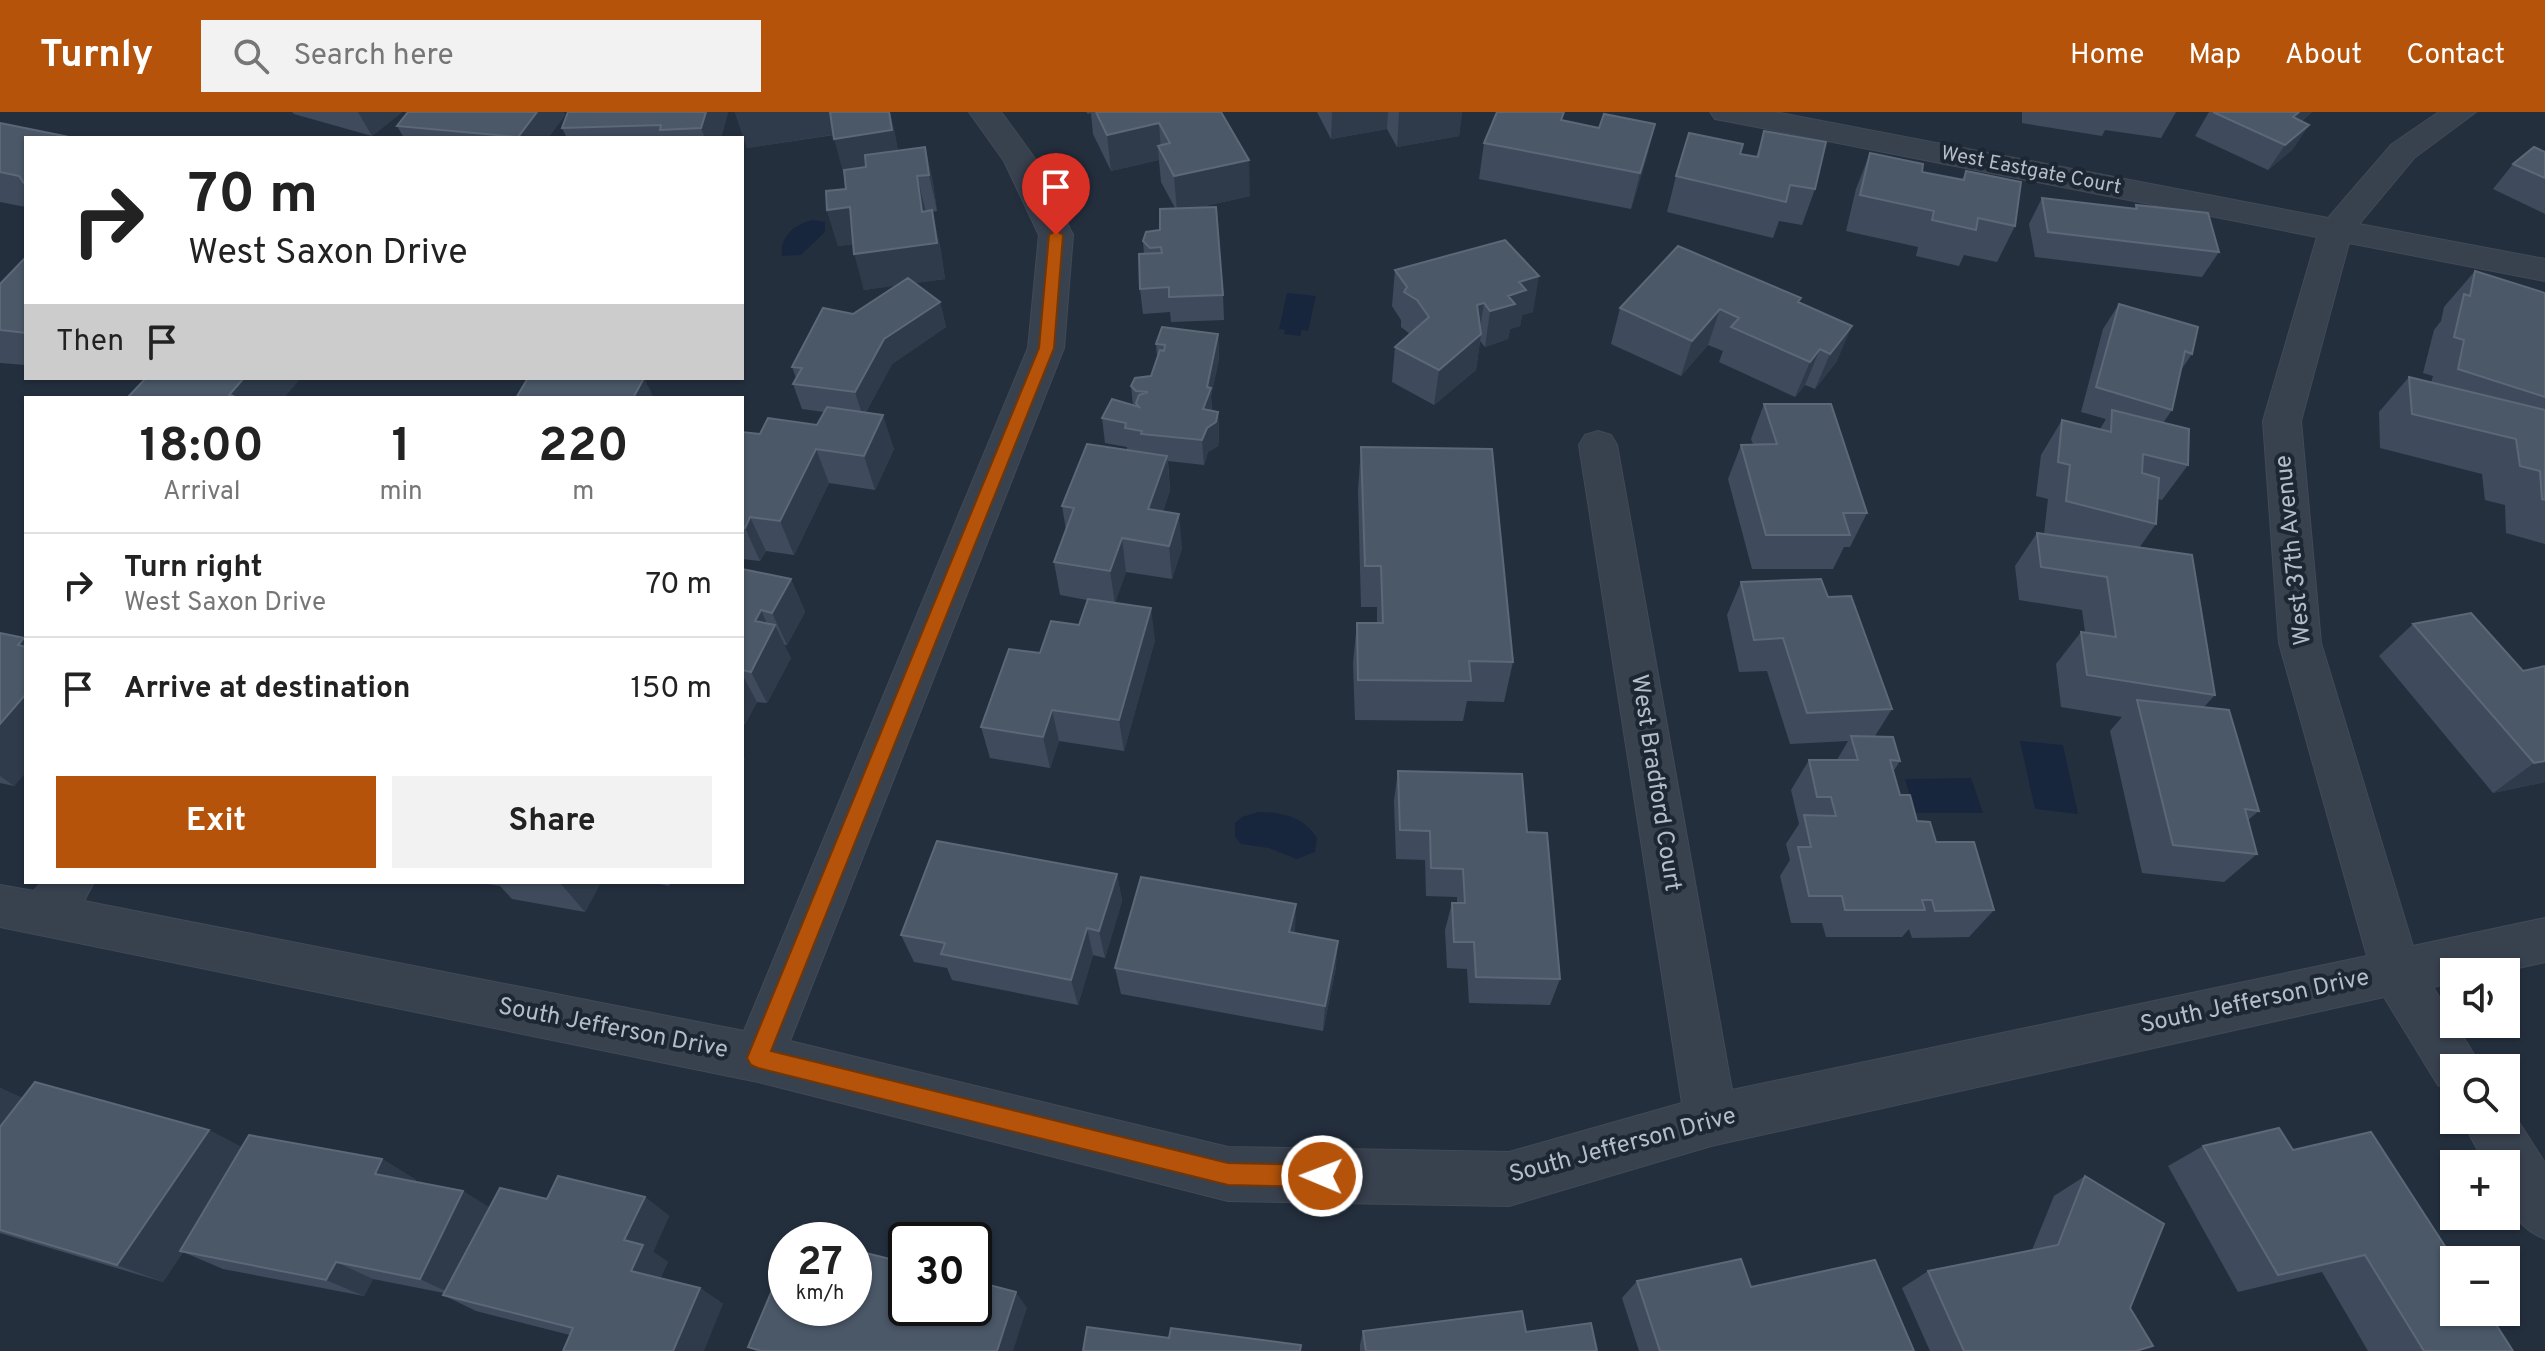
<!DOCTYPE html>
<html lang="en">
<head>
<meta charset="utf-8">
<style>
  body { margin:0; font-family:Overpass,sans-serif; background:#f2f2f2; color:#222; height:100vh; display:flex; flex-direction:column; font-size:30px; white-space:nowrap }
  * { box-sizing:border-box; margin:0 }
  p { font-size:26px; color:#767676 }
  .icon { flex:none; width:44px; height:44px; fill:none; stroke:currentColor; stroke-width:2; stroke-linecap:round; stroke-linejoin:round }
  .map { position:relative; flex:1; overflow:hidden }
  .details { position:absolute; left:24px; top:284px; width:720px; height:488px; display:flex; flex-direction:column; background:#fff; border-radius:0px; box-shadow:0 2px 6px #0004 }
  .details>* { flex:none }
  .banner { position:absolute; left:24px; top:24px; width:720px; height:244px; border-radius:0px; box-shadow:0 2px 6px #0004; background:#fff; color:#222; overflow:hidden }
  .buttons { position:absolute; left:2440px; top:846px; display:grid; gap:16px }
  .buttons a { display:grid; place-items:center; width:80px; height:80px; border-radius:0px; background:#fff; box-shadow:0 2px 6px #0004; font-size:40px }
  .speed { position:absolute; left:768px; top:1110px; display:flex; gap:16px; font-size:40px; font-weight:700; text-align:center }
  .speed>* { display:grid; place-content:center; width:104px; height:104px; border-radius:50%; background:#fff; box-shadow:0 2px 6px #0004; line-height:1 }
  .speed small { font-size:20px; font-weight:400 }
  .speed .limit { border:4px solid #111; border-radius:12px; background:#fff; color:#111 }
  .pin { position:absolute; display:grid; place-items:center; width:68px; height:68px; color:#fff; margin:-82px -34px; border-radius:50% 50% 50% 0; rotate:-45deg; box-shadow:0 0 8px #0007 }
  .pin .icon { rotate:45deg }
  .me { position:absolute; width:88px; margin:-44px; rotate:271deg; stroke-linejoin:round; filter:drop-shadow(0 0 6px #0008) }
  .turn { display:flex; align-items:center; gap:28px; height:168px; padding:0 32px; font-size:36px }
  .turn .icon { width:104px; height:104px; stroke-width:2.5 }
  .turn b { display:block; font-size:56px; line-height:68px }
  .then { display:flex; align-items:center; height:76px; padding:0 32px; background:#0003; gap:16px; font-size:30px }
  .eta { display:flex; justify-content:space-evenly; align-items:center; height:136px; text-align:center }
  .eta b { font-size:48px; font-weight:700; line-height:56px }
  .primary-button { display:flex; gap:16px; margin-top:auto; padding:16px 32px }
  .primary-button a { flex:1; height:92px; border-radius:0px; background:#b45309; color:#fff; font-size:32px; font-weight:700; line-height:92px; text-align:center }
  .primary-button a+a { background:#f2f2f2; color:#222 }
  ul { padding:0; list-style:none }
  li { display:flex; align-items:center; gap:24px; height:104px; padding:0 32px; border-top:2px solid #e0e0e0 }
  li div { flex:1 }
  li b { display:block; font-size:30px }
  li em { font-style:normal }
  header { display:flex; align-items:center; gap:48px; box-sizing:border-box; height:112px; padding:0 40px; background:#b45309; color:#fff }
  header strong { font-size:38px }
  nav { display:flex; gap:44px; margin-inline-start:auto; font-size:28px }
  .search { width:560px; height:72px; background:#f2f2f2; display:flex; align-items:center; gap:20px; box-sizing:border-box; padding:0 28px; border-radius:0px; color:#767676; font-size:30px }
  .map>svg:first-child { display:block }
  .water { fill:#17263c }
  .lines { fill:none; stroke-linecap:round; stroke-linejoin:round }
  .minor-casing { stroke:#414a57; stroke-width:2 }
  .minor { fill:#38414e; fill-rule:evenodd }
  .wall { fill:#3f4b5c }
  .shaded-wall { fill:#2f3b4b }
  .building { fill:#4b5868; stroke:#5c6777; stroke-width:2 }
  .route { fill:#b45309; stroke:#753606; stroke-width:2 }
  .labels { text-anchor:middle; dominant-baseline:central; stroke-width:8; stroke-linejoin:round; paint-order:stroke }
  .far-street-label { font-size:20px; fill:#b4bcc9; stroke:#1d2633 }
  .street-label { font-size:24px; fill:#b4bcc9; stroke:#1d2633 }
</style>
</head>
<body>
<header>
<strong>Turnly</strong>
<div class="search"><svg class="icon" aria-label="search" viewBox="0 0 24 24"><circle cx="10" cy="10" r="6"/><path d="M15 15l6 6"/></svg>Search here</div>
<nav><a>Home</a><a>Map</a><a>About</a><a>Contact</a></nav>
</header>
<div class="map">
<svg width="2545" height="1239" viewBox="0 0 2545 1239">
  <rect width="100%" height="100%" fill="#242f3e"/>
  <path class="water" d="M812,108l13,2v10l-24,23 -19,1c-2,-20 12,-31 30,-36z
    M1287,181l29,3 -8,35 -6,-1 -2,6 -16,-2 1,-4 -6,-1z
    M2020,629l43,4 15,69 -43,-5z
    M1971,666l12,35h-68l-10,-34z
    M1259,700c24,0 45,5 58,26l-2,14 -18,7 -28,-11 -28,-4 -6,-7v-14l7,-6z"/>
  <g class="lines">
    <defs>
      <path id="minor" d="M969,0h32l35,48 37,75 -9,113 -274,693 438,106 281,5 173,-49 -103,-658 6,-10 13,-4 13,4 6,10 115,645 635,-134 -88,-313 -16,-222 54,-184 -591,-116 -11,-2 -5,-7h65l553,106 64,-74 47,-32h37l-62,46 -55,66 186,35v22l-196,-38 -48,178 20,222 92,303 132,-28v44l-45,10h-46v10l-21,5 49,81h-28v24l-16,-7 -54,-88 -673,149 -202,60 -281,-5 -470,-119 -758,-155v-42l34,6 8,-9h52l-10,19 660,130 284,-683 11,-113 -35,-74z
        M2506,990l39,61v76c-36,-15 -39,-40 -39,-75h-21l-23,-44h44z"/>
    </defs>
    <use href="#minor" class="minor-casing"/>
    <use href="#minor" class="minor"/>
  </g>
  <path class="wall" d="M292,0h110l-30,24 -78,-22z
    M728,0l-7,26h-154l-5,-10z
    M735,0h155l8,39 27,-4 8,36 4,28 -5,1 8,34 5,33 -31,4 26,19 6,25 -54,37 -26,48 28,37 -19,41 -46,-7 -35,72 -28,-4 -6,10 -18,-2v-127l18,2 57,-9 7,-13 -22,-3 -9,-25 3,-6 -4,-11 61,-53 44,-29 -33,5 -11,-46 -15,2 -11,-36 19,-21 -2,-14 -10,-40 -87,13z
    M1086,0h135l29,84 -54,12 27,87 1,25 -53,2 -1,-10 -27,2 -3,-25 4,-35 -1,-13 17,-11 15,-22 -14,-26 -2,-22 -48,11 -18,-37 -2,-21 -3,1z
    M1317,0h145l-3,24 -62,11 -10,-18 -56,10z
    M2022,0h154l-15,26 -56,-8 -3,6 -80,-13z
    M2209,0h103l-10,9 7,4 -17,25 -24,20 -73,-34z
    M565,3l-17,23h-144l-7,-12z
    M1563,9l36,7 56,-4 -9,36 -15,49 -152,-30 5,-36z
    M0,11l26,15v69l-26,-5z
    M1764,19l51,58 -13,36 -23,-4 -6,17 -106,-26 9,-36 64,-22 16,3z
    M2545,40v62l-52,-25 20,-25z
    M1870,41l52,19 40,8 4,-9 49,55 -18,36 -33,-7 -5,11 -43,-10 2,-9 -72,-16 10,-42z
    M2042,86l92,11 2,-4 83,47 -17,25 -167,-20 -6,-33z
    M26,145v108l-26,-2v-79z
    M1395,158l138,42 -11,3 -2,11 -10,3 -2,10 -23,8 -5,-6 -4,29 -42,35 -42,-23 3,-35 15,-13 -9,-7v-7l-9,-14z
    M2475,159l70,22v251l-39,-11 -1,-28 -20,-5 -3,-26 -102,-26 -1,-36 30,-35 22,6 2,-7 -10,-3 11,-43 7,-9 3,-14z
    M1799,191l38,58 -22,28 -10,-4 -10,12 -76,-35 4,-11 -15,-6 -27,31 -70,-32 9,-36z
    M2119,192l73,50 -11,16 -9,40 -9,13 25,42 -26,35 -4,-1 -2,25 -17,24 76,147 -11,12 55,104 -11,9 9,34 -33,28 -82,-9 -32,-142 12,-14 -61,-10 -5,-43 25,-32h4l-3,-22 -63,-10 -4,-34 22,-33 7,1 4,-35 -12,-3 5,-41 21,-35 38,9 6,-10 -25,-7 22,-83z
    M1218,222l1,25 -8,37 1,15 6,1 1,25 -1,9 -10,6 -4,13 -36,-4 2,29 -7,21 19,37 -10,31 -46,-7 -11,30 40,38 -31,111 -65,-10 -9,27 -60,-10 -9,-31 59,-74 39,-28 8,-25 -27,-5 -6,-33 12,-32 -4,-24 65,-56v-3l-22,-4 -3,-25 31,-13 -2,-19 20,-10 6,-19 -1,-13z
    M1764,292l103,109 -17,34h-6l-11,22h-81l-24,-90 13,-34 12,-1 -2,-5z
    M1361,335l152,215 -9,40 -37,-1 -4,20 -108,-1 -2,-57 4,-40h20v-16h-16l-3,-116z
    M742,457l49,10 14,33 -18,33h-3l7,13 -24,45 -10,-1 -12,22h-3z
    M1741,470l87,15 64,112 -17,27 25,25 -7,11 7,23 17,26 77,89 -25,27 -57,1 -3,-9 -7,8h-76l-4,-14h-31l-11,-47 10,-16 -4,-16 13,-20 -8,-34 18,-30h28l11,-19 -58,3 -23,-73 -28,1 -12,-57z
    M2413,512l110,47 22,-5v116l-52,11 -114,-137z
    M0,521l24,5 2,2v132l-12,14 -14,-3z
    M1398,659l129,61 33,147 -10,26 -81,-2 -2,-34 -20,-1 -2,-38 7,-27h5v-6l-31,-1 -1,-36 -29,-1 -2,-58z
    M1117,762l5,27 -17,57 -12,-3 -15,50 -126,-25 -5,-12 -33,-6 -13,-27z
    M485,770h116l-16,30 -73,-13 -12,-13 -13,-2z
    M649,770h22l-2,4z
    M1294,821l42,34 -13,64 -202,-37 -6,-26z
    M0,976l22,10 187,32 32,17 141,12 34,21 -1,2 74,25 58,-8 98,-2 24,19 -16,36 15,10 -8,17 40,9 23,16 -153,31 -94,-24 -33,-16 1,-2 -71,-14 -9,17 -141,-27 -40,-17 -20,30 -163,-49z
    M2203,1034l90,4 220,201h-145l-46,-79 -84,20 -70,-126z
    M2085,1064l45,132 23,38 -14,5h-209l-28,-63 26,-17 104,-21 22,-54z
    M1637,1169l114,6 163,64h-275l-17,-53z
    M1363,1219l163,1 71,19h-237v-6z"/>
  <path class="shaded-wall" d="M358,0h44l-30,24z
    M537,0h27l1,3 -17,23h-29z
    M706,0h22l-7,26h-16l-4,-10z
    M735,0h97l6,22 -91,14z
    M889,0l5,16 7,38 -57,9 -10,-36z
    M1332,0h56l-1,17 -56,10z
    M1399,0h63l-3,24 -62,11z
    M2299,0h13l-36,31 17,-26z
    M1159,11l2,28 -3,-5 1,14 -48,11 -4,-36z
    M1655,12l-9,36 -15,49 9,-36z
    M2309,13l-17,25 -24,20 17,-25z
    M925,35l8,36 4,28 -8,-36z
    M1249,48l1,36 -73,16 -3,-36z
    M917,64l9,36 6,-2 8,36 5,33 -81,11 -10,-36 68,-42z
    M850,95l10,36 -22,3 -11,-36z
    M1539,164l-6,36 -11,3 -2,11 -10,3 -2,10 -23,8 5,-36 18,-15 11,-14z
    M940,190l6,25 -54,37 -29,53 -8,-25 29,-53z
    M1484,191l-5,33 2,-2 -5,36 -42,35 5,-35 38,-65z
    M1720,197l-12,36 -27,31 11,-35z
    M1852,214l-15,35 -22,28 15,-35z
    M1218,222l1,25 -8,37 1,17 -9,-4z
    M1820,237l-15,36 -10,12 15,-35z
    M244,266h57l-17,20h-53l-2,-3z
    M644,266l10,20h-21z
    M1218,300l1,25 -1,9 -10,6 -4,13 -2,-25 5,-12z
    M883,303l11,34 -19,41 -11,-34z
    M816,337l13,34 -35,72 -14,-34z
    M1167,344l3,34 -18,53 -4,-34z
    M1179,402l3,34 -10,31 -3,-33z
    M750,405l16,34 -6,10 -15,-33z
    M1122,426l4,34 -11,32 -5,-33z
    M791,467l14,33 -18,33 -15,-32z
    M1151,496l4,32 -31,111 -5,-31z
    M761,498l10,23 4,-8 16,33 -24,45 -16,-31 4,-51z
    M24,526l2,2v12l-8,-7z
    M742,562l15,28 -12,22 -3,-5z
    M26,582v78l-12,14 -14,-10v-52z
    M1052,598l7,31 -9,27 -7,-31z
    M742,641l3,6 -3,7z
    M2545,649v21l-52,11 41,-30z
    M1117,762l5,27 -17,57 -6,-27z
    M562,770h39l-16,30 -24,-28z
    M1296,792l-1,27 -6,28v-27z
    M1087,816l6,27 -15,50 -7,-25z
    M1338,829l-2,26 -13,64 2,-25z
    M0,976l30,14 -30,42z
    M209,1018l40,21 -86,131 -46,-17z
    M382,1047l34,21 -7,14 -34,-20z
    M463,1079l31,19 -40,85 -34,-16z
    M645,1085l24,19 -16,36 15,10 -12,26 -25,-17 -7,-31z
    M336,1150l37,17 -9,17 -38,-16z
    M700,1176l23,16 -19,47h-31z
    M1016,1180l11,16 -14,43h-16z"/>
  <path class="building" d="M408,0h129l-19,25 -121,-11z
    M568,0h138l-5,16 -41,2 1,-5 -99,3z
    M830,0h59l3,18 -58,9z
    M1096,0h125l28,48 -75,16 -16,-30 12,-3 -11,-20 -52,12z
    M1497,0h67l-3,8 38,8 5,-14 51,10 -15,49 -156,-30z
    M2213,0h86l-6,5 16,8 -24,20z
    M0,11l74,15h-48v48l-7,-10 -19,-4z
    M1764,19l62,11 -11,47 -25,-4 -4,17 -110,-26 13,-43 54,11 -3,10 18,3z
    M925,35l4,28 -12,1 5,36 10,-2 5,33 -83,11 -4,-47 -23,3 -1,-19 20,-2 -2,-19 22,-3 -1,-12z
    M2534,35l11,5v26l-32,-14z
    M1870,41l53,11 -1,8 42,8 2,-9 55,11 -6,44 -37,-8 -2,12 -44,-10 2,-9 -74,-16z
    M2042,86l95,11 -1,-4 72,8 11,39 -171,-20z
    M1216,95l7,88 -54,2v-10l-29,2 -1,-35 23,-1 -1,-6 -11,1 -7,-7 3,-9 14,-2v-21z
    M1505,128l34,36 -20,6 7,8 -18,6 7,8 -25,7 -6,-8 -7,2 4,29 -42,36 -44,-23 34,-30 -12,-17 -13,-8 3,-5 -12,-17z
    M1678,134l123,52 -3,4 54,24 -22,28 -10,-5 -10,13 -79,-35 8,-9 -19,-9 -28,32 -72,-33z
    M26,145v76l-26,-3v-46z
    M2475,159l70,22v104l-87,-28 6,-29 -10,-3 10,-43 6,2z
    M908,166l32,24 -56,37 -29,53 -62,-8 9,-16 -10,-1 31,-59 30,6z
    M2119,192l79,23 -6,27 -7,-3 -13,59 -76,-23z
    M1162,215l56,7 -11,53 4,1 -8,21 15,3 -2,10 -9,6 -5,12 -61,-6 1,-3 -17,-3 1,-5 -24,-5 10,-19 27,8 -3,-4 3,-8 9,-3 -12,-1 -5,-5 4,-8 16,-2 9,-26 4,1 1,-6 -9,-1z
    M2409,265l136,33v90l-3,-1 -2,-28 -20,-5 -4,-27 -104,-25z
    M146,266h98l-15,17 4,1 -1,2h-105z
    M528,266h116l-11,20h-117z
    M1764,292h67l36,109h-24l7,22h-84l-25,-90 36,-1z
    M827,295l56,8 -19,41 -48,-7 -36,72 -30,-4 -5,11 -3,-1v-95l18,2 8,-16 49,7z
    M2112,298l77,19 -1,36 -45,-11 -1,19 17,5 -3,46 -90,-23 4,-36 -12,-3 4,-42 49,12z
    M1087,332l80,12 -19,53 31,5 -10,32 -47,-8 -12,33 -56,-9 20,-54 -12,-2z
    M1361,335l131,2 21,213 -44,-1 2,20 -113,-1 -1,-57h26l-2,-57h-16z
    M2037,421l155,22 23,140 -128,-20 -6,-43 35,5 -9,-60 -66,-10z
    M742,457l49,10 -19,34 -11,-3 -6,11 20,4 -24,47 -9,-2z
    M1821,467l7,18 23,-1 41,113 -85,4 -24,-75 -29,2 -13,-58z
    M1088,487l63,9 -32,112 -67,-10 -9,27 -62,-10 28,-78 31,4 11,-32 28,4z
    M2471,501l52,58 22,-5v95l-11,2 -121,-139z
    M0,521l24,5 -6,7 8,2v47l-26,30z
    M2137,588l92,10 30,101 -14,-2 12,45 -84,-9z
    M1851,624l42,1 7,24 -10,-1 10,35h10l7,26 13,1 6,20h38l20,68 -59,1 -3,-11h-10l3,10h-80l-3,-14h-33l-11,-49h13l-7,-32 32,1 -5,-19h-14l-8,-37h49z
    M1398,659l124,3 5,58 20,1 13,146 -84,-2 -2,-35h-20l-2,-39h13l-2,-34 -32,-1 -1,-37 -30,-1z
    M937,729l180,33 -18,57 -12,-3 -16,52 -130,-26 4,-11 -44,-8z
    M1141,765l155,27 -7,28 49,9 -13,65 -210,-38z
    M35,970l174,48 -92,135 -117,-35v-103z
    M2279,1016l14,22 78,-18 83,128v52h34l25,39h-89l-59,-96 -87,20 -75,-129z
    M249,1023l133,24 -7,15 88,17 -43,88 -84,-17 -10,18 -146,-29z
    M558,1064l87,21 -21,43 19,5 -12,26 69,17 -27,63h-110l10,-23 -130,-33 57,-107 47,11z
    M2085,1064l79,48 -34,84 23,38 -17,5h-172l-36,-80 130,-26z
    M854,1138l52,13v45h68v-27l42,11 -19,59h-236l-13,-4 36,-85h2v46h68z
    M1741,1147l10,28 124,-27 39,91h-254l-23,-70z
    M1522,1199l4,21 65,-9 6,28h-231l-3,-20z
    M1087,1215l82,11 2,-10 130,17 -1,6h-217z"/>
  <path class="route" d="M1056,119l7,4 -9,113 -283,703 457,112 94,2 8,3 3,8 -3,8 -8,3 -94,-2 -470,-117 -7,-3 -4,-7 292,-710 10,-113z"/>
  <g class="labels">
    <g class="far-street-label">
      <text transform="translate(2031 59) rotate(11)">West Eastgate Court</text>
    </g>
    <g class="street-label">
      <text transform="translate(2294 438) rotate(-96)">West 37th Avenue</text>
      <text transform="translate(1655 671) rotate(81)">West Bradford Court</text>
      <text transform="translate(2255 890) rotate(-12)">South Jefferson Drive</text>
      <text transform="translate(613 917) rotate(11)">South Jefferson Drive</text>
      <text transform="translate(1623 1034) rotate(-15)">South Jefferson Drive</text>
    </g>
  </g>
</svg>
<div class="buttons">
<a><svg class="icon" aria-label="sound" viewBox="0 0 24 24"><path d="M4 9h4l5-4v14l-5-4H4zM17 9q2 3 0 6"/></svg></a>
<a><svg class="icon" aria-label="search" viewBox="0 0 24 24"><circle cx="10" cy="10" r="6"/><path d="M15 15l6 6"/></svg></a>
<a>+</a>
<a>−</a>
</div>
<div class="speed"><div>27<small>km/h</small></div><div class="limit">30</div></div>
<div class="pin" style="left:1056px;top:123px;background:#d93025"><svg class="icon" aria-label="arrive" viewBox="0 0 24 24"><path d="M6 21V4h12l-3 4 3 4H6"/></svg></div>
<svg class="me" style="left:1322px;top:1064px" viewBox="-20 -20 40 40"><circle r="17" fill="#b45309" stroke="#fff" stroke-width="3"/><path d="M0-11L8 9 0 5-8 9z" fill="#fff"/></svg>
<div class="banner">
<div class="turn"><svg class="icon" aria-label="right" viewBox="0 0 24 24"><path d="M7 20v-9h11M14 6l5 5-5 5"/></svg><div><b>70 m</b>West Saxon Drive</div></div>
<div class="then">Then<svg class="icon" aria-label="arrive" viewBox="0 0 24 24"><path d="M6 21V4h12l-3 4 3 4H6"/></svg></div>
</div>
<section class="details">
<div class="eta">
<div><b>18:00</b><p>Arrival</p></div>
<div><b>1</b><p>min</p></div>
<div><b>220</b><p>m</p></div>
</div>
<ul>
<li><svg class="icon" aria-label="right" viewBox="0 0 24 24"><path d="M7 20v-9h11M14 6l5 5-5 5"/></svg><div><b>Turn right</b><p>West Saxon Drive</p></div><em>70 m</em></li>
<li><svg class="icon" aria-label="arrive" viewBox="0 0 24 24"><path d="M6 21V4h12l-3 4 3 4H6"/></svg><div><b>Arrive at destination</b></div><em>150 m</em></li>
</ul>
<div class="primary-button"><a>Exit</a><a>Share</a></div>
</section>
</div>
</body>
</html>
